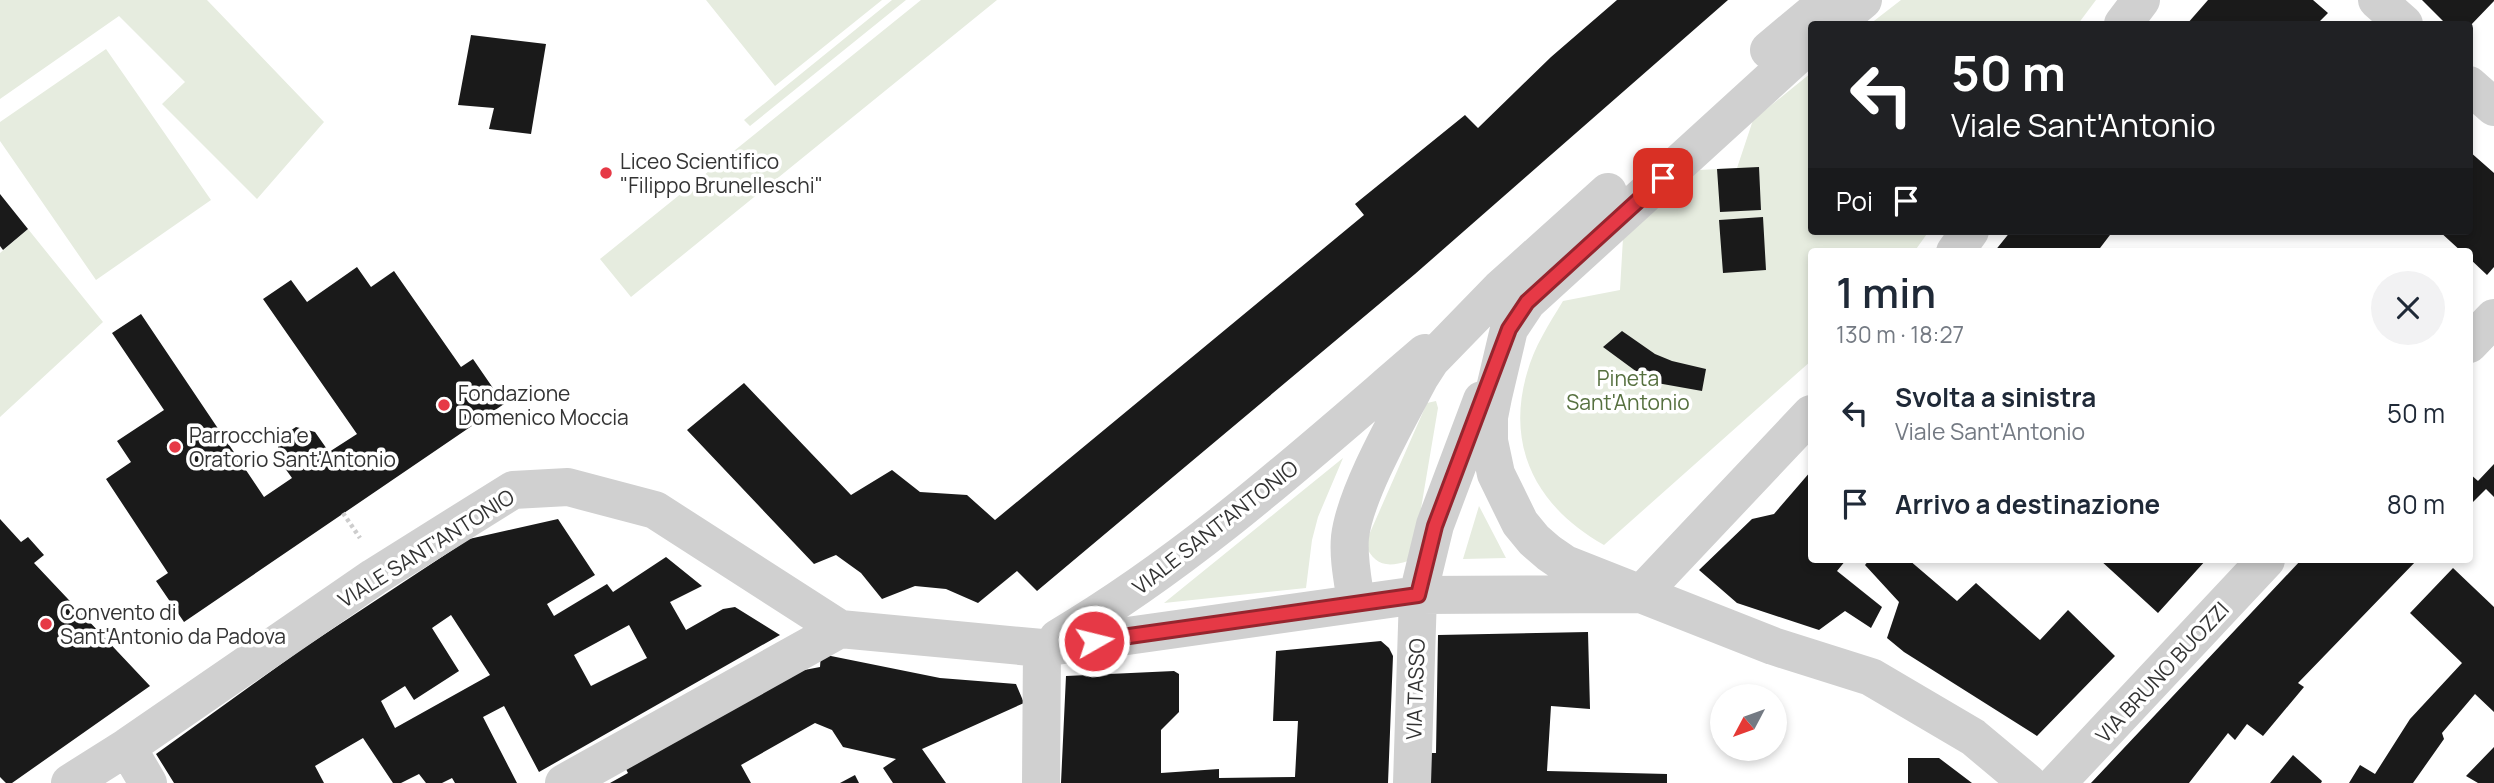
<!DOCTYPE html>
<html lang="it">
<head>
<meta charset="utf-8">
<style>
  body { margin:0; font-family:Manrope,sans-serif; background:#f2f2f3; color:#1f2937; height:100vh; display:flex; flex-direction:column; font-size:26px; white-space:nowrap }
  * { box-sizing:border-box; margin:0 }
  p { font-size:23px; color:#747a83 }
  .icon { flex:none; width:38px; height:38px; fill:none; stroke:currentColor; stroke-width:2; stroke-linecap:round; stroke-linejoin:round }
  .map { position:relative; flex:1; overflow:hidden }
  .details { position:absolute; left:1808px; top:248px; width:665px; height:315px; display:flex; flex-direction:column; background:#fff; border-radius:7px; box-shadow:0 4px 10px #0003 }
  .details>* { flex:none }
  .guide { position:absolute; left:1808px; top:21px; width:665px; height:214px; border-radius:7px; box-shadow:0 4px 10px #0003; background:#202124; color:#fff; overflow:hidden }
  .needle { width:46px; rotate:229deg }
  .fabs { position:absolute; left:1710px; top:684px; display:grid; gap:14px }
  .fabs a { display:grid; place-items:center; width:77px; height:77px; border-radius:50%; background:#fff; box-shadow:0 4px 10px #0003; font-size:35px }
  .pin { position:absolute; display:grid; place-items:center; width:60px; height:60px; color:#fff; margin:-30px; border-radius:14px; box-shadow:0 4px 10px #0006 }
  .me { position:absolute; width:77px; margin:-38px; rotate:82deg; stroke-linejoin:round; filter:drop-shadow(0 0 5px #0008) }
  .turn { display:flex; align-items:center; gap:24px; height:147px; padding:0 28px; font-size:32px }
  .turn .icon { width:91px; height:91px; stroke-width:2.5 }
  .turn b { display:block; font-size:49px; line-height:60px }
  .then { display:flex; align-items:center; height:66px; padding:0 28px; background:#0003; gap:14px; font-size:26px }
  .round { display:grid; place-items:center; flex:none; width:74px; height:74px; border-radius:37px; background:#f2f2f3 }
  .head { display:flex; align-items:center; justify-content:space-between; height:119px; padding:0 28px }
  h1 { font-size:42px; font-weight:600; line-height:52px }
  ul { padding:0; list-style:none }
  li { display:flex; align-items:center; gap:21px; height:91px; padding:0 28px }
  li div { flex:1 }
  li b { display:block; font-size:26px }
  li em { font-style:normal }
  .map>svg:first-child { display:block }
  .green { fill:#e6ecdf }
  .building { fill:#1a1a1a; fill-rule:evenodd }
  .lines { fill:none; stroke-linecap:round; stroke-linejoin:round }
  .path { stroke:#cdcdcd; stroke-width:4.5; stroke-dasharray:3.5 3.5; stroke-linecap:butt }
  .minor { stroke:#d0d0d0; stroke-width:38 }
  .route-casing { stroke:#96252e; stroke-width:18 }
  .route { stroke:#e63946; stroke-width:12 }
  .poi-dot { fill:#e63946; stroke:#fff; stroke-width:2.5 }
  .labels { text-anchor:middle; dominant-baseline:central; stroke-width:7; stroke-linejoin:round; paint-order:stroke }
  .poi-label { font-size:21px; fill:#333; stroke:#fff; text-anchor:start }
  .park-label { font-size:21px; fill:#56703f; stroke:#fff }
  .street-label { font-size:21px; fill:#333; stroke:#fff }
</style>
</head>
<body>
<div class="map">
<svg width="2494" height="783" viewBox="0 0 2494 783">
  <rect width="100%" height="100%" fill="#fff"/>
  <path class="green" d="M0,0h207l117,122 -67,77 -95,-95 23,-22 -66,-66 -119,83z
    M706,0h176l-107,86z
    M892,0h14l-156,126 -6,-6z
    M921,0h76l-366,297 -31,-38z
    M1901,0h195l-18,24h-208z
    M106,49l105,151 -115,80 -96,-139v-19z
    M1811,73v158h118l-15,21h-103v109l-207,184c-66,-37 -99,-97 -77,-172 7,-26 22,-49 36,-72l57,-11 3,-52 76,-68 38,-2 16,-48z
    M28,229l75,93 -103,95v-164z
    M1436,401l2,7 -24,142 -6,11c-22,7 -34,4 -43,-17l62,-141z
    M1343,458l-25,59 -6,23 -6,48 -142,15z
    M1479,506l27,52 -43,1z"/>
  <path class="building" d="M1617,0h111l-313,274 -378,317 -20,-20 -39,32 -32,-14 -31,-3 -33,13 -21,-26 -25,-18 -22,9 -127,-134 57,-47 107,112 41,-25 28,22 47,3 28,25 369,-305 -9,-11 110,-89 13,13 73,-71z
    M2208,0h105l15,13 -11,11h-130z
    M2422,0h72v1l-25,26v-3h-23z
    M471,35l75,9 -15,90 -42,-5 5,-21 -36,-3z
    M2469,151l25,22v94l-7,8 -18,-17v-6h-7l-23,-21h30z
    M1759,167l2,43 -41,2 -3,-43z
    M0,194l28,35 -25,21 -3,-4z
    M1763,217l3,53 -43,3 -4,-53z
    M2011,231h102l-16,21h-103z
    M357,267l14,20 23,-16 67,96 12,-8 31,45 -320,218 -28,-41 12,-8 -62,-94 25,-17 -14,-21 47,-31 -52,-77 29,-19 123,183 28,-19 -15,-21 2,-19 17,-11 19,5 14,20 28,-18 -94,-135 28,-19 16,22z
    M1622,331l33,23 17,7 34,8 -4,22 -45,-8 -20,-11 -34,-25z
    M2494,464v33l-8,-8 -17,17v-33l9,8z
    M1811,471v89h35l-9,11 45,36 -11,21 -26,-17 -26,19 -82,-27 -38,-33 53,-51 22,-5z
    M0,519l21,23 7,-5 16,18 -10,8 116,123 -138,97h-6l-6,-6z
    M558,519l37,56 -48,29 7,12 53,-32 6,8 53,-35 36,29 -32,16 16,28 37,-21 12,-2 45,28 -241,137 -35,-66 -21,11 34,66h-62l-3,-5 -10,5h-16l-7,-9 -18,9h-8l-30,-45 -48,28 9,17h-150l-18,-29 146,-105 167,-110zM451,615l39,60 -95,53 -14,-27 24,-15 9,14 45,-29 -27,-43zM629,625l18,33 -56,28 -17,-31z
    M1869,560h40l48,41 19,-18 64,57 28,-30 47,46 -78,80 -133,-84 -17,-14 12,-36 -34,-37z
    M2100,560h106l-48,53z
    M2301,560h116l-119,123 6,4 -41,49 -16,-12 -12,16 -7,-7 -39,50h-98z
    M2453,568l41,39v105l-19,-18 -33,39 2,6 -31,44h-64l11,-18 15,9 35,-55 52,-56 -52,-50z
    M1588,632l2,77 -39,-3 -4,65 120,3v9h-240l1,-30h8l2,-118z
    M1381,641l8,7 4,8 -5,127h-327l5,-107 108,-5 5,3v38l-18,18v43l58,-4v9l76,-1 3,-56h-25l3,-70z
    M821,654l119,24 76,6 8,19 -102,46 24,34h-53l-10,-15 13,-9 -53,-12 -11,-17 -17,-7 -74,42 10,18h-141l18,-10 -5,-10 171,-91 26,-5z
    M2494,747v36h-16l-12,-7z
    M2293,755l29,26 -1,2h-51z
    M1908,758h31l33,25h-64z
    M855,775l4,8h-19z"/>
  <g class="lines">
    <path class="path" d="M343,513l17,25"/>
    <path class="minor" d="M2377,0l27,24
      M1834,24l29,-24
      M2123,24l18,-24
      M1811,43l-284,259 -18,27 -16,68 -4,20v24l7,33 24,49 14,17 15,13 16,11 76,30 170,-180
      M1769,50l60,-50
      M2469,85l25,22
      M1955,252l15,-21
      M2469,344l25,-26
      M1356,602c-3,-21 -8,-44 -6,-65 5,-44 49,-120 70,-160l11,-17 69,-71 108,-97
      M1058,638c135,-80 248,-183 367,-285
      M127,747l21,36
      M70,783l57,-36 247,-170 139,-87 55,-3 87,23 185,119 202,19 376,-53 223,-1 132,52 98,31 102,60 55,46
      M564,783l276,-154
      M1041,783l1,-135
      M1412,783l6,-188 17,-70 47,-125
      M2057,783l209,-223"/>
  </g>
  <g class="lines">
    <defs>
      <path id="route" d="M1094,641l324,-46 17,-69 74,-197 18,-27 136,-124"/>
    </defs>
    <use href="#route" class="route-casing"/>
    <use href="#route" class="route"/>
  </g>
  <g class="poi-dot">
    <circle cx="606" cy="173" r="7"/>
    <circle cx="444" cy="405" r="7"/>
    <circle cx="175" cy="447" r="7"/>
    <circle cx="46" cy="624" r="7"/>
  </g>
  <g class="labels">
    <g class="poi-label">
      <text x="620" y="161">Liceo Scientifico<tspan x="620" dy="24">"Filippo Brunelleschi"</tspan></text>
      <text x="458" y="393">Fondazione<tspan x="458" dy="24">Domenico Moccia</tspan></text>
      <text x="189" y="435">Parrocchia e<tspan x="189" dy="24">Oratorio Sant'Antonio</tspan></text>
      <text x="60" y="612">Convento di<tspan x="60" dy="24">Sant'Antonio da Padova</tspan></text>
    </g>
    <g class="park-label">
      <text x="1628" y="378">Pineta<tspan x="1628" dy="24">Sant'Antonio</tspan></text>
    </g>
    <g class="street-label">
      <text transform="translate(1215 527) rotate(-38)">VIALE SANT'ANTONIO</text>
      <text transform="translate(426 548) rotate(-32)">VIALE SANT'ANTONIO</text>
      <text transform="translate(2162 672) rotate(-47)">VIA BRUNO BUOZZI</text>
      <text transform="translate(1415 689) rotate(-88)">VIA TASSO</text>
    </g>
  </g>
</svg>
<div class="fabs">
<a><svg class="needle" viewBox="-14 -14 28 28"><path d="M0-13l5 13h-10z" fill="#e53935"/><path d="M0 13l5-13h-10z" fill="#747a83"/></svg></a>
</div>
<div class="pin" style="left:1663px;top:178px;background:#d93025"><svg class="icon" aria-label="arrive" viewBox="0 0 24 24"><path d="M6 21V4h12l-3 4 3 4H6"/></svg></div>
<svg class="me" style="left:1094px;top:641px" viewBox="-20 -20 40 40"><circle r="17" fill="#e63946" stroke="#fff" stroke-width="3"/><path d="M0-11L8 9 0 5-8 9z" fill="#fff"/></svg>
<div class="guide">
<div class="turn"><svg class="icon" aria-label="left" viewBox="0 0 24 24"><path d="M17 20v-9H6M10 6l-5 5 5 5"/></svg><div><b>50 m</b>Viale Sant'Antonio</div></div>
<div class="then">Poi<svg class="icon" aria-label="arrive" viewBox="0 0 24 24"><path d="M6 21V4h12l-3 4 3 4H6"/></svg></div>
</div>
<section class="details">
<div class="head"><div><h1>1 min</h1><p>130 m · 18:27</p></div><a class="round"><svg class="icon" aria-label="close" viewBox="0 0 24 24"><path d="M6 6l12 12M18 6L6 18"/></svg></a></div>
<ul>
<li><svg class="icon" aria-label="left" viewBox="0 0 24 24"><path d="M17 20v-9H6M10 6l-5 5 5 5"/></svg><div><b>Svolta a sinistra</b><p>Viale Sant'Antonio</p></div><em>50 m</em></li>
<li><svg class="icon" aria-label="arrive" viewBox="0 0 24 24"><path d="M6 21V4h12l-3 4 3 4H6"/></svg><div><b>Arrivo a destinazione</b></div><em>80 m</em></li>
</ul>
</section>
</div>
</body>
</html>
